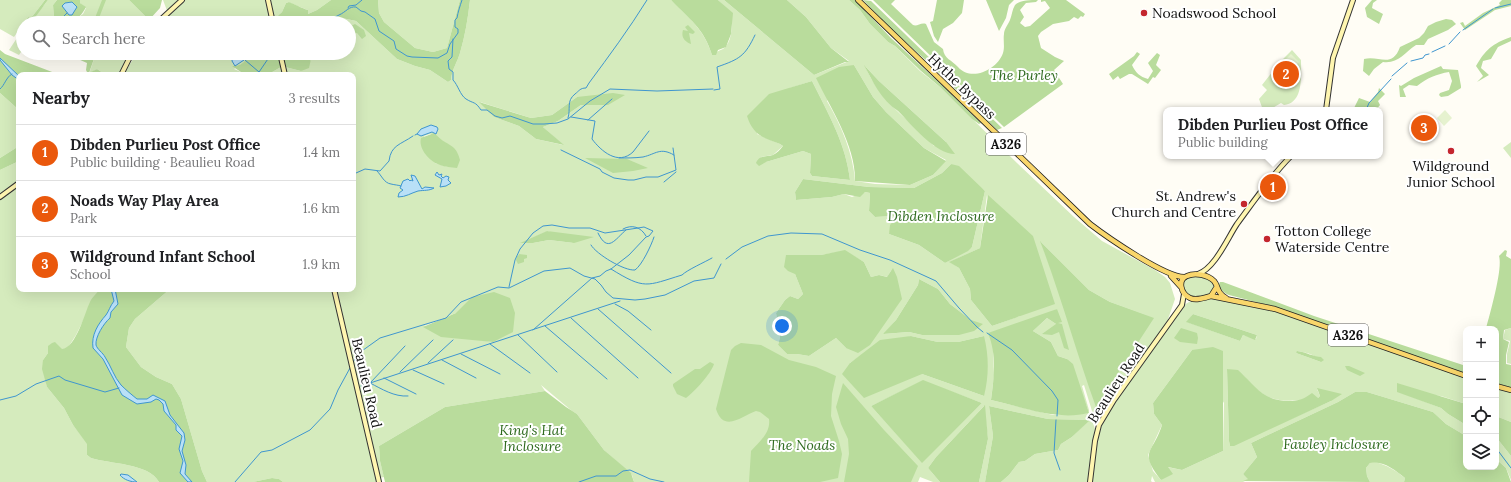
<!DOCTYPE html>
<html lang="en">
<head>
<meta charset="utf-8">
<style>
	body { margin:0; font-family:Lora,serif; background:#f6f6f6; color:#202124 }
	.controls { position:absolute; right:12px; bottom:12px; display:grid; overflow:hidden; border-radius:8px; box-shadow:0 4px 16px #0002 }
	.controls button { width:36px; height:36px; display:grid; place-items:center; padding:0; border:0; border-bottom:1px solid #e0e0e0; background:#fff; color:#202124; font:20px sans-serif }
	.you { position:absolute; left:782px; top:326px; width:14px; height:14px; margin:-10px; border:3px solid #fff; border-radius:50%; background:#1a73e8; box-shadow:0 0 0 6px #1a73e833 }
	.badge { display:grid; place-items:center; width:26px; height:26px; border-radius:50%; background:#ea580c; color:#fff; font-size:13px; font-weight:700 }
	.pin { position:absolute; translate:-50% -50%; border:2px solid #fff; box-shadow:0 1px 4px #0006 }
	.popup { position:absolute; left:1163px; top:107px; width:220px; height:52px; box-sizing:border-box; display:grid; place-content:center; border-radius:8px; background:#fff; filter:drop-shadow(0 1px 3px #0005); font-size:13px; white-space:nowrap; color:#757577 }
	.popup b { font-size:15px; color:#202124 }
	.popup::after { content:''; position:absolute; left:50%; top:100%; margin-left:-8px; border:8px solid transparent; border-top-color:#fff }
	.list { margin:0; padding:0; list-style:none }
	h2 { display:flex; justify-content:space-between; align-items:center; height:52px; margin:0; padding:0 16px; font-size:17px }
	h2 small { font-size:13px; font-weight:400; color:#757577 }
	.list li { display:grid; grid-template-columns:26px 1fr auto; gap:12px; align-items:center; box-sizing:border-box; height:56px; padding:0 16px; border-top:1px solid #e0e0e0 }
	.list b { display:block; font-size:15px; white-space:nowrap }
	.list p { margin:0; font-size:13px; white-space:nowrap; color:#757577 }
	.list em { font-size:13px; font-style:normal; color:#757577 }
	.icon { flex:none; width:22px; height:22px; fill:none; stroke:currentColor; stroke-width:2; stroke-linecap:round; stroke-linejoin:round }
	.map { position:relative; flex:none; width:1511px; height:482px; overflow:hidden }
	.search { position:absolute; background:#fff; box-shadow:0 4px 16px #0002; left:16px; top:16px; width:340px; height:44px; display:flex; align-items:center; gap:10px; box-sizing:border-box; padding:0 14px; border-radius:22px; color:#757577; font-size:15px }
	.panel { position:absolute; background:#fff; box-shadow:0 4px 16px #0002; left:16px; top:72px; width:340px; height:220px; border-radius:8px }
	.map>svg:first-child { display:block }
</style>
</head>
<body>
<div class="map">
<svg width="1511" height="482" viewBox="0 0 1511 482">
	<rect width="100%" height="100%" fill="#fffdf5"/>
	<path fill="#d5ebbd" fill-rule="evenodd" d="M0 0H45L31 18 28 17 14 37 0 29Z
		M48 0H57L53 5 54 18 51 23H27L33 19Z
		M80 0H129L149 20V23H70L83 14 86 8 80 3Z
		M163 0H331L317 10 308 14V10C301 8 297 5 290 3L289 2 286 3 282 12 273 23H163L169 16Z
		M378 0H460L447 48 433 52 415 48 384 22 379 13Z
		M470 0H671C689 18 704 29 712 55 715 52 719 51 723 49 733 42 732 23 732 13L718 0H724L814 75 849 61 831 48 806 17 787 0H849L860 10 870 24 888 42 895 46 920 71 940 87 1017 163 1074 217 1102 241 1155 270 1165 277 1170 283 1175 299 1166 325 1098 424H1096L1084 385 1082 386 1089 410V413L1086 416 1091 417 1095 429 1088 482H1001L1009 475 1019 462 1025 461 1035 454 1058 450 1061 444 1072 437 1089 420 1048 419 989 406 993 436 985 482H979L988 439 984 406 936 457 928 468 940 482H933L920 477 918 482H634L632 475 604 450 577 414 572 411 541 385 545 391 445 407 379 446 380 461 384 477 379 478 335 289H353V75H286L285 67 301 71 311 60H307L305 53H349V23H330L342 18 356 21 397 59 415 66 430 70 448 82 451 80C452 69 457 63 460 53 465 36 468 18 470 0ZM854 65 873 97 886 112 924 148 946 160 933 175 910 185 875 184 855 181C853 153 841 125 827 101ZM865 66 879 81 946 142 934 146C909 119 880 102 865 66ZM812 81C828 113 846 144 850 180L812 176 810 173 811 154 803 151 766 162 761 157 773 155 783 146 780 144 757 134 790 88ZM577 97 608 105H581L558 121 543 127 563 145 536 139 519 126 494 117 480 102 531 118 552 115ZM430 134C437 135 438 139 444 142 451 146 454 148 458 155L448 167 435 163 424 136ZM951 164 985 191 972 247 945 263 919 245 889 234 895 219 893 216 875 217 869 211 870 193 865 192 852 197 844 194 832 197 796 200 795 192 803 179 869 187 914 188 942 173ZM987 195 1020 316 992 326 971 300 970 289 959 268 950 262 980 248ZM548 231 574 243 549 240 533 243H521ZM1041 242 1089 290 1110 302 1154 318 1056 283ZM845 251 864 262 871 277 879 275 888 277 892 269 846 348 836 338 809 356 797 354H787L778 345 780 337 776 313 785 300 790 296 798 299 803 294 795 274 805 255H821ZM919 279 938 289 950 304 971 320 922 335 909 332 884 334 896 320 918 285ZM1057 309 1056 324 1047 318 1033 331 1051 342 1058 356 1067 359 1080 388 1089 413 1053 415 991 400 994 375 993 346ZM456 313 493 342 474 339 424 326ZM911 336 938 342H958L984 336V396L922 374 850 363 860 356ZM923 381 982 403 922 462 871 406Z
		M23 29V49L19 55 9 50Z
		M1292 50 1301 60C1301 75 1304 103 1284 105L1281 103 1269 110H1263L1259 99 1267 90 1262 85 1281 61Z
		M96 53H130L118 75H106L97 69 89 74Z
		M137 53H255L251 54 242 64 234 69 241 72V75H123Z
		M281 67 284 75H267Z
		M0 93 19 110V146L0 158Z
		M1511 142V158L1503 148Z
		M19 161V181L0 194V170Z
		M19 185V289H99L76 335 69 346 66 349 48 353 43 360 47 387 64 408 73 425 88 444 87 455 91 458C109 464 149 463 159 482H0V199Z
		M1191 276C1200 276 1212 277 1214 287 1208 302 1178 302 1184 280Z
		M170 289H333L378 482H283L279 479 272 478 253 482H207L202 471 181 399 172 384 156 377 141 367 126 347 129 328 135 319Z
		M1211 298 1278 311 1466 377V404L1441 396 1397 391 1441 408 1448 414 1466 425V436L1446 424 1433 412 1367 392H1355L1338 402 1251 443 1257 457 1243 474 1249 479 1243 482H1155L1152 476 1151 481 1152 482H1091L1095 445 1100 428 1109 410 1184 305 1189 302ZM1193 314 1257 335 1256 339 1243 335 1240 341 1187 322ZM1192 350 1224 403 1223 451 1182 470 1167 467 1168 469 1161 480 1153 471 1148 455 1162 425 1154 414 1153 403ZM1298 351C1307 353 1315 354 1321 362L1296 353ZM1227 369C1232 371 1240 372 1244 376 1251 383 1256 390 1265 395 1280 404 1301 400 1318 398L1320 396 1317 389 1331 401 1230 446 1229 441Z
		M1511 328V364L1507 363V354L1510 341 1503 339 1505 330Z
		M1496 387 1511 391V422L1496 416Z
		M1496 437 1511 456V480L1506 468 1496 459Z
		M1375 462C1387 465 1395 470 1405 478L1404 482H1370L1367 476 1366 468 1370 463Z"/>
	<path fill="#b9dc9c" d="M45 0H48C42 7 34 23 24 23L28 17 31 18Z
		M57 0H80V3L86 7C78 23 67 23 51 23L54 18 53 5Z
		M102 0H106L97 23H93Z
		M129 0H162L160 8 149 20Z
		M331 0H378L379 13 384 22 415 48 433 52 447 48 460 0H470C468 18 465 36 460 53 457 63 452 69 451 80L448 82 430 70 415 66 397 59 356 21 342 18 330 23H274V20L282 12 286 3 289 2 291 3C297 5 301 8 308 10V14L317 10Z
		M671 0H718L733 13 731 34 726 47 718 50 716 55H712C704 28 689 19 671 0Z
		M724 0H787L806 17 831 48 849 62H845L814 75Z
		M849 0H855L891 38 946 89 981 123 979 124 972 119 940 87 921 71 895 46 888 42 870 24 860 10Z
		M863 0 871 1 1002 128 997 130 931 65 890 28Z
		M873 0H895L891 4 913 25C917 27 921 22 926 24L934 42 943 49C944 59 952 60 958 67 971 82 997 70 1003 53 1005 47 1003 40 1004 34 1004 29 1008 25 1010 20 1012 15 1012 10 1015 5 1020 0 1030 0 1038 0L1036 2 1026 3 1020 10 1024 17 1020 23 1025 27 1030 26 1050 8 1045 1 1041 2V0H1066L1085 14 1083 17 1081 16 1078 19 1074 17 1069 21 1053 24 1041 32 1038 36 1041 48 1055 57 1064 61 1054 70 1063 84 1004 127Z
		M937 0H964L962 13 953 23 943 29 938 42 934 36 930 22 933 21Z
		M986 0H1014L1009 5 1006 18 999 31Z
		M1372 0H1377L1373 3 1372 8 1383 14 1379 24 1367 17 1365 8Z
		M1502 0H1511V6L1495 10 1465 30 1460 23 1463 22 1465 26 1483 13 1500 5 1499 3Z
		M1446 19 1452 20 1456 24 1448 30 1428 39 1424 45H1416C1404 53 1398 64 1383 62L1374 69 1369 76 1363 71 1364 59C1379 55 1392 69 1400 47L1419 38 1424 33 1428 26 1436 22Z
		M355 24 364 30 366 36 362 39 357 33 353 34 349 27Z
		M688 25 695 32 693 34 689 33 691 44C684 41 681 37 683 30L688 31 685 27Z
		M1511 37V41L1498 47 1491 59 1483 61 1481 68 1489 75 1477 82 1483 76 1476 66C1486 49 1492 44 1511 37Z
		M0 50 5 54 60 75H19V110L0 93Z
		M1137 52 1140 54 1132 65C1135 72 1140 77 1148 79L1153 71 1148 63 1157 53 1160 55 1156 65 1161 70 1155 78 1153 77 1148 84 1132 74H1129L1120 79 1118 76 1113 80 1109 74 1134 56Z
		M80 53H96L89 73 97 69 106 75H86L88 74 86 70 87 63 78 59Z
		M255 53H279L281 67 267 75H241V72L232 66C246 67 244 56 255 53Z
		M281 53H305L307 60 311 59 309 68 301 71 285 67Z
		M854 65 873 97 886 112 924 148 946 161 933 175 910 185 855 181C856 146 831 109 816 78L839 67Z
		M864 65 879 81 946 142 955 154C935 154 912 125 898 111 881 100 873 82 864 65Z
		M1441 66 1443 69 1458 70 1461 86V88L1448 96 1441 97 1439 95 1440 93 1449 90 1452 81 1449 72C1437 74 1427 78 1417 86L1409 85 1403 89 1406 97H1400L1399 85 1401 86 1414 78Z
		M812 81C828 113 846 144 850 180L812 176 810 173 811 154 803 151 766 162 759 166 756 163C759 155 766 157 773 155 777 153 780 150 783 146L780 144C763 138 753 135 747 116L769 94Z
		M1379 88 1385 94 1378 101 1380 105 1376 110 1372 107 1370 110H1353L1359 98 1370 102 1378 92Z
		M613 93 625 95 608 105H581L558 121 543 127 564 145 536 139 519 126 494 117 479 102 531 118 552 115 577 97Z
		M434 133C438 136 441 140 445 142 454 147 457 149 460 160L457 168C451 167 445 167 440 165 430 162 418 149 421 138Z
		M19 146V161L0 170V158Z
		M585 158 627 159 648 168 633 171 613 173Z
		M951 164 959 166 985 191 972 247 968 251 945 263 919 245 889 234 890 225 895 219 893 216 875 217 869 211 870 193 865 192 860 197 844 194 832 197 796 200 795 192 803 179 869 187 914 188 942 173Z
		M988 195 1033 236 1055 304 992 326 971 300 970 289 959 268 949 262 980 248Z
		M547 231 594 237 574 243 549 240 533 243H520Z
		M1040 241 1089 290 1110 302 1154 318 1096 407C1076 352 1061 296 1040 241Z
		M845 250 864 262 871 277 879 275 887 277 893 268 897 277 902 299 870 345 858 353 846 348 836 338 809 356 797 354H787L778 345 780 337 776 313 785 300 790 296 798 299 803 294 795 274 788 271 784 267 786 255H821Z
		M1505 250 1507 251 1506 256 1511 259V328L1504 330 1503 339 1509 342 1506 355V364L1511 365V388L1496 383V329H1486C1490 313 1503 269 1499 256Z
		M519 254 527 255V258L524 259V262L518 264 516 260 517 256H518Z
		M919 279 938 289 950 304 971 320 983 324 974 331 959 335H922L909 332 883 334 896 320 918 285Z
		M1220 282H1223L1314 316 1466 366V375L1282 309 1229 295C1224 293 1220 290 1219 284Z
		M99 289H170L135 319 129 328 126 347 141 367 156 377 172 384 181 399 202 471 207 482H159C149 463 109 464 91 458L87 455V444L73 425 64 408 47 387 42 369 43 360 48 353V346L52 343 55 342 62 349C76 348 85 312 90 302 92 297 97 294 99 289Z
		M494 292 510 298 515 313 513 332 493 342 441 337 423 327 456 313 472 297Z
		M1057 309 1062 322 1058 323 1062 324 1069 350 1064 348 1059 332 1052 335 1042 334 1056 324 1047 318 1033 331 1051 342 1058 356 1067 359 1073 364 1089 413C1056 421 1023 407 991 400 994 377 997 355 988 333Z
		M1193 314 1257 335 1255 340 1243 335 1240 341 1186 322Z
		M1181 328 1197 333 1198 338 1197 344 1180 342 1174 338Z
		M911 336 938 342H958L984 336C989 356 989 376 984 396L922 374 864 398 842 374 850 363 880 340Z
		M741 343 761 345 789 360 816 367 836 376 832 394 831 416 839 441 842 454 838 478 820 482H749L751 451C759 442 771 433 769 419L760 412 756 411C743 415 724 434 716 409L731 350 735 346Z
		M1213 347 1223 351V451L1182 470 1168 467 1173 474 1161 480C1138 450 1153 454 1162 425L1154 414 1153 403 1192 350Z
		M1297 351C1305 352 1315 357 1321 357L1324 360 1321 362 1296 353Z
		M710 362 714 364C711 374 694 392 686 398L677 394 673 386V384L695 369H700Z
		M1345 366H1349L1365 373 1360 376 1347 370Z
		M1227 369 1238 370C1257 387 1261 400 1289 401 1299 401 1304 399 1312 393L1318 398 1320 396 1317 388 1342 394 1331 401 1234 446H1230L1229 441Z
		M923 380 982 403 922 463 871 406Z
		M843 383 884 430 918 466 911 482H844L849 454 848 439 841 424 836 407Z
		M1397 383 1466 404V425L1448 414 1441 408 1397 392Z
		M545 391 566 407 577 414 604 450 631 473 634 482H385L380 461 379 446 445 407Z
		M1355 392H1367L1433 412 1446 424 1466 436V467H1496V459L1506 468 1511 482H1404L1405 478C1395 470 1383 460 1370 463L1366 468 1367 476 1370 482 1243 481 1248 479 1243 474 1257 457 1251 443 1338 402Z
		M985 405 988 439 979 482H940L928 468 936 457Z
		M989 406 1048 419 1090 420 1072 437 1061 444 1058 450 1035 454 1025 461 1019 462 1009 475 1001 482H985L993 436Z
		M1496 416 1511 422V456L1496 437Z
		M272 478 279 479 283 482H240H253Z"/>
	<path fill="#e6f2cf" d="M1291 54 1299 62 1293 69 1285 60Z
		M1445 110 1452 118 1448 122 1444 118 1448 122 1444 126 1437 118Z"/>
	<path fill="#b9e0f7" stroke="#3f96cf" d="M72 2 77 7 72 15H69L62 6 65 3Z
		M233 53H247L244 60 235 66 232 61Z
		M0 58 19 76V80L12 75 0 60Z
		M431 125 437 127 438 129 436 134 432 132 421 136 417 134 421 129Z
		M437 172 439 175 442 174 441 176 443 178 446 176 449 177 448 180 451 183 446 186 440 187 442 179 435 175Z
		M411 175 415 176 422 189 425 187 434 188C429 191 424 190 418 191 411 193 406 197 398 197L399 193 403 190 400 188 403 181 408 179 410 181 411 180 413 181Z
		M111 289H115L118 304 111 312 110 318C104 323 95 337 96 345 97 349 103 353 105 357 111 366 114 377 121 385 126 390 132 395 137 399H147L153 395 165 401 170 415 184 433 185 440 182 451 186 465 185 474 192 482H188L180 473 183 461 179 449 182 436 176 430V425L164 411 163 404 159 400 156 399 151 402 137 404 122 395 103 359 93 348C91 335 98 324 106 315 109 311 110 306 114 301Z
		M121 474 128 475 137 482C131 482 124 480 120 475Z"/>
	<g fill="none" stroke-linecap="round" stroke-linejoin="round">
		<path stroke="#3f96cf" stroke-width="1" d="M348 8 349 6 356 5 362 0
			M1495 8 1511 4
			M59 21 67 13
			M318 23C325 20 333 19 339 15 346 12 349 6 356 7L361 11 365 12 375 19 379 31 394 41 396 49 407 56 412 57 438 58 447 53 450 44 458 33V29L455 27V20L457 18C458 12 460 6 462 0
			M1463 30 1493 9
			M453 39 452 57 448 61 449 69 453 72V80C458 85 460 95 466 99 474 104 475 101 481 110H487L495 116 502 118 510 116 533 124H544L557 123 568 119 590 101 610 89 657 91 713 89
			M1449 44 1460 32
			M1432 52 1445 46
			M245 60 259 72
			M1411 61 1423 58 1425 55 1429 54
			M257 75 272 53
			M1392 76 1407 63
			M0 89C5 85 6 77 12 74
			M714 90 720 89 717 67C740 59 745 56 755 35
			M1366 110 1369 103 1391 79
			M571 117 595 121 592 139C601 151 618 166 633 152L649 131
			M568 118C571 109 566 101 575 94 579 91 580 88 586 88L589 83C609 56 629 29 647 0
			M588 120 612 99
			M415 135 417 134
			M673 148 674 155
			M561 150 600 169 602 172 614 178 628 180H634L646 177H658L676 170 674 155C660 147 656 154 643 157 635 158 627 158 619 158
			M377 171C382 176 384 183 391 184 395 185 398 185 401 186
			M353 172 356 173 365 169 380 171 389 161C391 145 400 145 413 136
			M664 182 676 172
			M623 229C632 224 641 227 646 236
			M598 233C608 254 615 239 626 230
			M591 245C596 254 624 271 635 270 642 265 651 246 654 237
			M726 259 742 247 768 236 791 233 822 234 860 250 890 260 936 281 959 308 977 327 983 332
			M611 269C645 290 646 286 682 275 687 270 705 262 712 258
			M509 287 515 260 520 249 533 233 543 226 552 225 569 228H590L605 233 638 228 644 227 653 231 649 236 646 237 629 255 611 269 606 271 600 276 592 278 533 330
			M615 304 628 311 651 330
			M598 309 671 373
			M571 318 638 378
			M545 326 607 379
			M987 333 1012 350 1052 391 1058 400 1057 416
			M518 335 557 372
			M490 344 530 373
			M461 354 500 374
			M442 360 476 378
			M353 362 359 353 380 338 446 318 461 302 498 287 509 288 544 271 570 268 584 276 595 279 601 285 606 292 613 298 635 300 645 299 665 295 694 281 714 278 721 264
			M428 363 453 340
			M413 370 444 384
			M400 372 433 340
			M384 378 416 394
			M371 382 405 346
			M370 383C382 389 394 397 408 396
			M361 386 620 301
			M0 400 16 396 36 384 59 376 65 380 105 392 119 388
			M1056 420 1054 453 1060 470
			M1496 448 1511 468
			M235 482 261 452 272 450 310 430 330 409 338 390 350 368
			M579 482 596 476H616L623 471 630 470 650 479 664 482"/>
		<g stroke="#333" stroke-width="6">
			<path id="secondary" d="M268 0 273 23
				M157 23 182 0
				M280 53 285 75
				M121 75 132 53
				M1326 110 1333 58 1353 0
				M0 197 19 183
				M1198 274C1215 268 1227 239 1237 224 1254 201 1271 176 1291 156
				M334 289 379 482
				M1090 482 1095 441 1099 425 1114 400 1182 305 1184 294"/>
		</g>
		<g stroke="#222" stroke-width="6">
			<path id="primary" d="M858 0 1090 224C1107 237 1166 278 1185 277
				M1171 276 1181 287
				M1216 288 1211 296C1204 298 1196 301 1190 298 1181 294 1177 280 1187 276 1195 272 1208 275 1214 281 1219 287 1216 292 1226 298
				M1211 296 1275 309 1466 376
				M1496 386 1511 390"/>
		</g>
		<use href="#secondary" stroke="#fff6b0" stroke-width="4"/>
		<use href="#primary" stroke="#f9d66b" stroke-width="4.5"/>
	</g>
	<g fill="#c4262e" stroke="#fff" stroke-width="1.5">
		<circle cx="1144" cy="13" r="4"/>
		<circle cx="1451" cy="151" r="4"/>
		<circle cx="1244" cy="204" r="4"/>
		<circle cx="1267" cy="239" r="4"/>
	</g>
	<g text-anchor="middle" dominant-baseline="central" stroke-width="4" stroke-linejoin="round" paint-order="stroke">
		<g fill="#fff" stroke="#585858" stroke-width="1">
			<rect x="986" y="133" width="40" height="22" rx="3"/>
			<rect x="1328" y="324" width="40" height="22" rx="3"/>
		</g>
		<g font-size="13" font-weight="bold" fill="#111">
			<text x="1006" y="144">A326</text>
			<text x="1348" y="335">A326</text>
		</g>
		<g font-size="14" fill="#111" stroke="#fff" text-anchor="start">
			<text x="1152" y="13">Noadswood School</text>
			<text x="1451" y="166" text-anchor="middle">Wildground<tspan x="1451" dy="16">Junior School</tspan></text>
			<text x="1236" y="196" text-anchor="end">St. Andrew's<tspan x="1236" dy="16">Church and Centre</tspan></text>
			<text x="1275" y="231">Totton College<tspan x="1275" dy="16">Waterside Centre</tspan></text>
		</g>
		<g font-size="14" font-style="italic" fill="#2f6b1f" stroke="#fff">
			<text x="1024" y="75">The Purley</text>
			<text x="941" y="216">Dibden Inclosure</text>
			<text x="532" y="430">King's Hat<tspan x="532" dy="16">Inclosure</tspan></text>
			<text x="1336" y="444">Fawley Inclosure</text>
			<text x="802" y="445">The Noads</text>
		</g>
		<g font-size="14" fill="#111" stroke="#fff">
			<text transform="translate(962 86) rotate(44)">Hythe Bypass</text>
			<text transform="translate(367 383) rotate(77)">Beaulieu Road</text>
			<text transform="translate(1116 383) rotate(-57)">Beaulieu Road</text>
		</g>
	</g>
</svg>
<div class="controls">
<button>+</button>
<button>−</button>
<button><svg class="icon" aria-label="locate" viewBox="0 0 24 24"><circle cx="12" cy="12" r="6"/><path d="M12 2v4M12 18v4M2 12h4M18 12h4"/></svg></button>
<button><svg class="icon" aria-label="layers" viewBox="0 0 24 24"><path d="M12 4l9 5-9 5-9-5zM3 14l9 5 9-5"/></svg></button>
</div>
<div class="you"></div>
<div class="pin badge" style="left:1273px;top:187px">1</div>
<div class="popup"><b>Dibden Purlieu Post Office</b>Public building</div>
<div class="pin badge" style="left:1286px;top:74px">2</div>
<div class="pin badge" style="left:1424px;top:128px">3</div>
<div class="search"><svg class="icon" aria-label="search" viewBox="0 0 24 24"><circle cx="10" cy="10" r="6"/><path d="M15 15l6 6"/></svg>Search here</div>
<section class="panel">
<h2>Nearby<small>3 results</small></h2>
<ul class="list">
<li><span class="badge">1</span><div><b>Dibden Purlieu Post Office</b><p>Public building · Beaulieu Road</p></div><em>1.4 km</em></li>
<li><span class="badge">2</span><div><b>Noads Way Play Area</b><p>Park</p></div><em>1.6 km</em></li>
<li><span class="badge">3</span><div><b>Wildground Infant School</b><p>School</p></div><em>1.9 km</em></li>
</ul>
</section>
</div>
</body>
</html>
